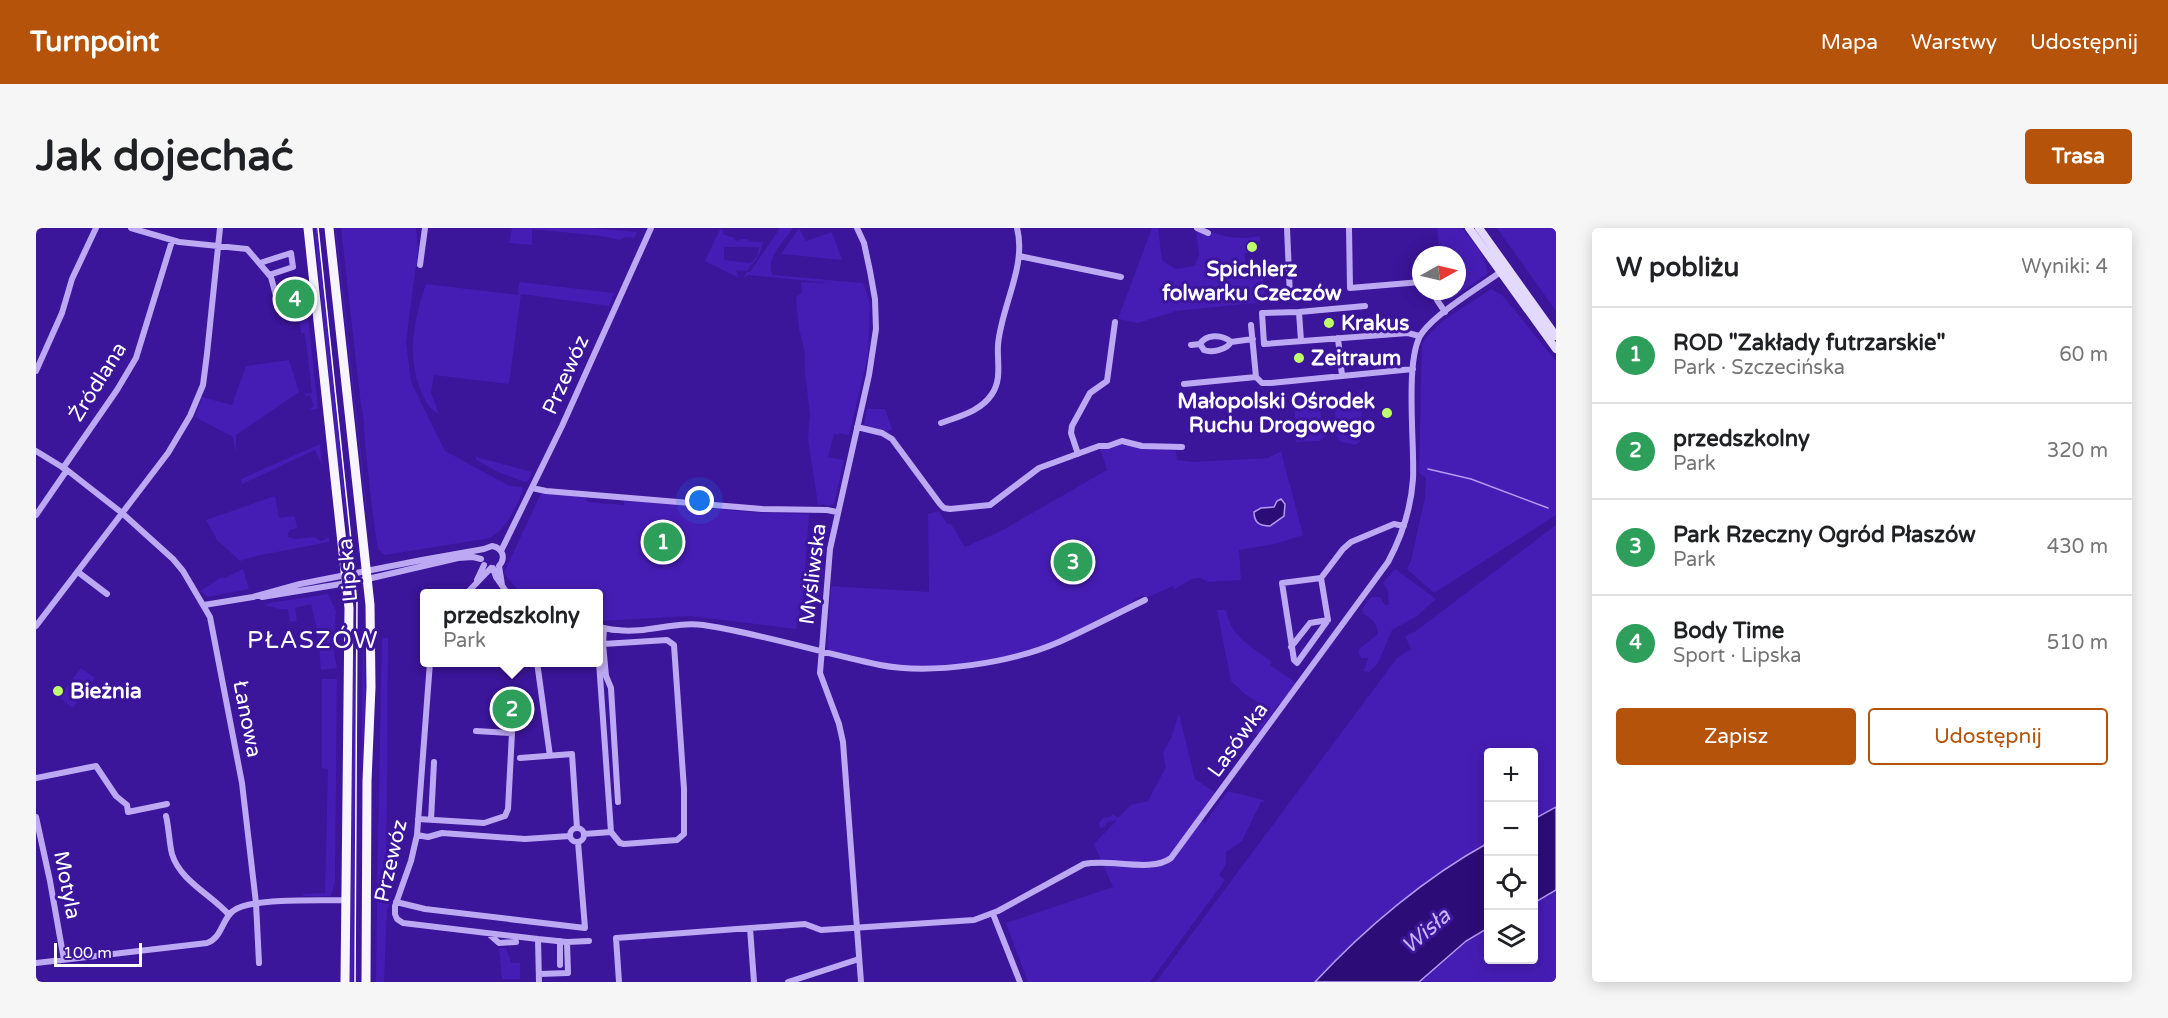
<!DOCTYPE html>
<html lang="pl">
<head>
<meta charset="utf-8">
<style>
	body { margin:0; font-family:"Varela Round",sans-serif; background:#f6f6f6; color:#202124 }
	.controls { position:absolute; right:18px; bottom:18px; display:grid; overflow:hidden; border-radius:6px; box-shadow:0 3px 15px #0003 }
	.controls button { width:54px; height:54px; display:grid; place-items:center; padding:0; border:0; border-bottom:2px solid #e0e0e0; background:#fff; color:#202124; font:30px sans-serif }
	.compass { position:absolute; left:1376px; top:18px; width:54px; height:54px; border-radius:50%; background:#fff; box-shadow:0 3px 15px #0003; rotate:82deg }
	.scale { position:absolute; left:18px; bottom:15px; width:88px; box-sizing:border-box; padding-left:6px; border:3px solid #fff; border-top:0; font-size:16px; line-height:21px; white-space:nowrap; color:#fff; -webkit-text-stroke:4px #3b159a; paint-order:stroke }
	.you { position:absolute; left:664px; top:273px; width:21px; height:21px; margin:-15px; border:4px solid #fff; border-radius:50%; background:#1a73e8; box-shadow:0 0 0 9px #1a73e833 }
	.badge { display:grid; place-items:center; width:39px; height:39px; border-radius:50%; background:#b45309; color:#fff; font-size:20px; font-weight:700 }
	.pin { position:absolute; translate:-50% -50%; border:3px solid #fff; box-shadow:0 2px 6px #0006 }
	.popup { position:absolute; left:384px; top:361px; width:183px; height:78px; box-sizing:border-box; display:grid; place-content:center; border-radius:6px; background:#fff; filter:drop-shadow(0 2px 4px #0005); font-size:20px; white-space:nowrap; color:#757577 }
	.popup b { font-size:22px; color:#202124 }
	.popup::after { content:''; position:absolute; left:50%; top:100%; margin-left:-12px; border:12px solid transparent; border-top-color:#fff }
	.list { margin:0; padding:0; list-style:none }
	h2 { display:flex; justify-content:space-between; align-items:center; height:78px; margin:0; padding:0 24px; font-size:26px }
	h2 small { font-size:20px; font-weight:400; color:#757577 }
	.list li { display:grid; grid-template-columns:39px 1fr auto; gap:18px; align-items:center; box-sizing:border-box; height:96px; padding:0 24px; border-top:2px solid #e0e0e0 }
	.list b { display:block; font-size:22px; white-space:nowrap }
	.list p { margin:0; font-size:20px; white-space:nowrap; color:#757577 }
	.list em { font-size:20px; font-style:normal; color:#757577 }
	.actions { display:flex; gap:12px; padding:18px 24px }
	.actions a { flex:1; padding:14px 0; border:2px solid #b45309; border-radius:6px; text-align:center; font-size:21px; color:#b45309 }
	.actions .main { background:#b45309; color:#fff }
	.icon { flex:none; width:33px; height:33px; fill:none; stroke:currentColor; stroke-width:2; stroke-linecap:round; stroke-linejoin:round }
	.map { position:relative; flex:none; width:1520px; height:754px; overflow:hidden; border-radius:6px }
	header { display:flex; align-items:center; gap:36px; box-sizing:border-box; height:84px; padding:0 30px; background:#b45309; color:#fff }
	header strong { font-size:28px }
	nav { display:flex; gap:33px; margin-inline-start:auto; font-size:21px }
	.intro { display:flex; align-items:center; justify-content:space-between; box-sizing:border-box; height:144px; padding:0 36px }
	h1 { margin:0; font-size:42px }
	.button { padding:15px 27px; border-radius:6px; background:#b45309; color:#fff; font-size:21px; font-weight:700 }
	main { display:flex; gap:36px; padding:0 36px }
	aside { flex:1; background:#fff; border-radius:6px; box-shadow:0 3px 15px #0003 }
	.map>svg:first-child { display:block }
</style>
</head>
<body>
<header>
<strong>Turnpoint</strong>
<nav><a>Mapa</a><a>Warstwy</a><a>Udostępnij</a></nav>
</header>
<div class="intro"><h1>Jak dojechać</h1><a class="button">Trasa</a></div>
<main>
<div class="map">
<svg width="1520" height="754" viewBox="0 0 1520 754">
	<rect width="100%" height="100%" fill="#3b159a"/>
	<path fill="#461db4" d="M278 0H281L282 8 314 318 301 227Z
		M299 0H300L331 281H330Z
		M305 0H380L382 22 370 114 375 154 409 223 474 258 486 259 487 263C479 281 472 299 454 310L349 327 342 322C337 289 333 257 330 224 328 208 329 193 325 177Z
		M476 0H555L601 4 598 10 589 9 584 12 565 8 496 1V17L473 15Z
		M744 0H757C749 12 727 33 737 47L827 55 834 76 832 128 813 207 803 205 802 207 798 206 792 229 808 232 798 276 792 278 788 276 782 277 772 211 774 186 769 144V125L763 101 760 69 766 65 765 54 794 55 712 47 707 51 711 44H714Z
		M763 0 770 13 796 4 806 32 745 26Z
		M1116 0H1122L1126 32 1139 41 1159 38 1163 27 1160 2 1173 8 1177 4C1193 11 1207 11 1224 8V13L1212 12 1211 25H1208L1210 38 1226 37 1229 74 1140 83 1102 95 1082 91Z
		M1401 0H1426C1436 13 1452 29 1451 46L1414 72 1409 69 1408 63H1421V27H1404Z
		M1461 0H1520V83Z
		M684 1 688 3 687 6 698 10V12L704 13 705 11H711V13L727 14 723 27H721L723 19H688V32L713 35 716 34 720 29H722L711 43 700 42 702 48 705 51 669 33Z
		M483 54 578 65 573 78 485 66 473 156 398 147 395 165 403 186C393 182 388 171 384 161 371 125 378 91 390 56L482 67Z
		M1455 61 1466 67 1520 133V287L1398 365 1371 341 1375 333 1389 269 1390 250 1383 245 1386 117C1398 93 1434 77 1455 61Z
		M269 62 282 181 276 182 274 180 278 178 274 167 270 168 269 166 276 165 269 105H265L263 87 267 85 264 63Z
		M253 132 263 164 200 207V225L197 209 159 189 166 169 196 177 210 138Z
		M1330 162 1334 164 1335 169H1329L1320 211 1325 213 1319 217 1305 214 1301 208 1298 169 1323 166V163Z
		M1283 168 1286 201H1291L1290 208 1283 213 1260 214 1257 197 1260 196 1257 170Z
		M831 181H849L856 201 851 204 828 197Z
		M282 188 286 238 279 222 206 256 205 251 284 216Z
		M1084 217 1140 223 1141 232 1157 234 1232 230 1245 223 1267 307 1239 316 1203 322 1205 352 1172 354C1160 344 1149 355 1138 362L1137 358 1110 370 1108 367 1099 371 1094 377 1024 413 978 429 910 439 845 437 791 423 795 358 893 364 892 286 903 283 911 296H915L929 319 965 303 1071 242 1064 220 1073 221Z
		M440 229 496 244 493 252 489 254 462 244 440 232Z
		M505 265 549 269 552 274 588 277V272L712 284 773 286 767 369 760 401 654 388 563 393V366L484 365 468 345Z
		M239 268 243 290 256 288 259 289 261 300 254 302 252 305V309L259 311 278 309 285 313 293 309V314L220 328 204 333 181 312 170 292Z
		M1520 297V579L1498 591V524H1452V615L1398 648 1304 727 1279 754H1120L1361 430 1375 421 1369 408 1380 403Z
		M207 341 213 361 172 369 164 363 186 349 187 351Z
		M1359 341 1400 371 1381 388 1356 402 1342 435 1333 444 1328 443 1332 430H1325L1322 424 1324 420 1342 406C1341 395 1337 391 1327 386L1326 381 1335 369H1344L1349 377 1353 376 1352 363 1347 355Z
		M292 366 300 383 297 420 301 440 285 442 282 407 275 376 259 380 261 393 254 394 252 381C243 383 238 377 229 378L233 375Z
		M327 382 329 473 326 544 324 754Z
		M1181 382H1190C1194 408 1216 419 1236 434L1234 437 1260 455 1246 475 1242 476 1222 506H1217L1234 482 1209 466 1195 453Z
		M346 410H352L350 665 341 666Z
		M317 426H320L317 754H314Z
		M45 440 59 450 37 480 23 469Z
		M286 451H301L299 654 295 668H269L265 666 289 665 292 541 286 540Z
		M1143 485 1159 551 1180 565 1166 586 1168 596 1192 563 1230 573 1225 574 1206 613 1190 624V636L1183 647 1189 652 1114 754H992L970 695 1077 659 1058 616 1081 592 1070 595 1069 599 1064 600 1063 595 1067 590 1074 589 1077 586 1082 590 1095 577 1112 573 1130 539 1127 525 1136 508Z
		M1520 662V754H1383L1430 713 1452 700V732H1498V675Z
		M341 669H356L351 681 348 754H340Z
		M463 720H470L475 735H484V751H466Z"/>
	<path fill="#2c0d77" stroke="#b39cf5" stroke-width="1.5" d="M1245 271 1249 276 1248 288 1234 298C1224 298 1218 295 1218 284L1225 280 1238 279 1241 273Z
		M1520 579V662L1498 675V591Z
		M1452 615V700L1430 713 1383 754H1279C1328 701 1390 649 1452 615Z"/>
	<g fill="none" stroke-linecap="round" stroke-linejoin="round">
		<path stroke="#b39cf5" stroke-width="1.5" d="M1392 241 1435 251 1512 280"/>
		<path stroke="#bda9f3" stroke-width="6" d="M95 0 143 14 211 21 235 49 244 83
			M821 0 828 15 834 43 839 71 840 101 833 147 794 321 784 445 803 496 807 514 825 754
			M1161 0 1172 5
			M1251 0 1254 69
			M1313 0 1314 60 1385 54
			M983 28 1085 49
			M224 35 255 25 257 39 233 47
			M384 37 389 0
			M1400 63 1401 72 1409 84
			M1263 84 1329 78
			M1215 97 1220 149
			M1302 110 1306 148
			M1265 113 1263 84 1226 85 1228 116 1372 105 1383 108
			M1164 116 1168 122C1175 125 1191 122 1195 114
			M1155 117 1164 116C1170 106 1186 106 1195 114L1217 111
			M0 143 26 85 36 51 60 0
			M1148 156 1220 149 1226 155H1235L1377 141
			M905 195C924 188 945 183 956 166 966 151 961 134 962 117 965 79 991 38 981 0
			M821 199 846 205 856 211 904 276 908 280 914 281 954 277 1003 240 1063 218H1072L1086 213 1106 218 1146 219
			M0 223 31 242 86 285 137 331 147 343 174 389 206 555 220 675 223 735
			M1042 226 1035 205 1036 198 1054 165 1071 153 1079 94
			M27 240 81 162 100 130 136 13
			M496 260 510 263 726 281 791 282 801 284
			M0 287 31 242
			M465 323 526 198 615 0
			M457 340 460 349 472 366
			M42 344 71 366
			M1285 350 1246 355 1258 432 1261 435 1292 392 1285 350 1307 321 1315 314 1358 296 1368 298
			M441 352 448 337
			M430 366 455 340
			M226 369 323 353 422 330 437 329 445 331
			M168 377 217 369 264 356 386 332 448 321 456 318C467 320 470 330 463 338L466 357
			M0 398 132 225 154 188 167 157 171 126 184 0
			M563 399C569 400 575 402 581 402 610 406 638 393 667 397 727 406 785 425 844 437 896 447 975 435 1023 414 1052 401 1080 386 1109 372
			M563 418 567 416 568 400
			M1255 419 1274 395 1292 392
			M394 434 381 607 375 633 359 678V686L361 691 367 695 502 711 503 754
			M501 434 514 528
			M563 434 575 604 584 615 588 616 641 612 648 606V561L638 417 631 412 567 416 570 448 575 460 582 574
			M484 530 536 526 541 600
			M0 550 60 538 80 568 91 577 92 584 131 576
			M130 588C133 600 133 614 136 626 144 653 176 667 193 687
			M0 589 14 653 28 732
			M382 591 448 595 469 588 472 581 476 505 440 503
			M395 592 398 534
			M534 607a7 7 0 1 1 14 0a7 7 0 1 1-14 0Z
			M548 606 575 604
			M381 607 392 609 406 605 489 611 534 608
			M360 674 389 681 549 700 542 614
			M957 686 984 754
			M714 700 718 754
			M454 707 463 715 480 714
			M502 711 531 714 553 713
			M524 713V737
			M0 735 171 715C186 710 186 691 197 683 215 669 285 673 310 672
			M503 746 532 745 531 714
			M583 754 580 710 769 696 785 702 938 692 962 683 1048 636C1074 630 1115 645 1135 630L1352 334C1366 308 1375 280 1377 251 1379 218 1368 129 1386 105 1400 85 1445 58 1466 43
			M752 754 823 731"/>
		<path stroke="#e3d9fc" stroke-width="8" d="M1433 0 1520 121
			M1443 0 1520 108"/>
		<path stroke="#f8f5ff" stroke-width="9" d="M272 0 313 380 309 754
			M293 0 334 377 335 459 331 553 330 754"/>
		<path stroke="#fff" stroke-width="1.5" d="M282 0 321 369 319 754"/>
	</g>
	<g fill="#bfff6b" stroke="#3b159a" stroke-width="2">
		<circle cx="1216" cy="19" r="6"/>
		<circle cx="1293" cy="95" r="6"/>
		<circle cx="1263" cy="130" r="6"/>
		<circle cx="1351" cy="185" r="6"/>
		<circle cx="22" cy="463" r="6"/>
	</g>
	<g text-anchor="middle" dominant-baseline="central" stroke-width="6" stroke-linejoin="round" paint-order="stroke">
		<g font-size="21" font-weight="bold" fill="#fff" stroke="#3b159a" text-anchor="start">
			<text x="1216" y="41" text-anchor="middle">Spichlerz<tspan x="1216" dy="24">folwarku Czeczów</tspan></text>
			<text x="1305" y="95">Krakus</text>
			<text x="1275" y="130">Zeitraum</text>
			<text x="1339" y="173" text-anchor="end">Małopolski Ośrodek<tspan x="1339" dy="24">Ruchu Drogowego</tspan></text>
			<text x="34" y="463">Bieżnia</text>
		</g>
		<g font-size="21" fill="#fff" stroke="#3b159a">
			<text transform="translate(530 147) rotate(-66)">Przewóz</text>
			<text transform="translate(62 154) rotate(-58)">Źródlana</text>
			<text transform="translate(312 342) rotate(-95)">Lipska</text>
			<text transform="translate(777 346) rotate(-83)">Myśliwska</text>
			<text transform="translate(211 491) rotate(79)">Łanowa</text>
			<text transform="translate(1202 512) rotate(-54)">Lasówka</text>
			<text transform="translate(355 633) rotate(-77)">Przewóz</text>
			<text transform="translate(31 657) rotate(79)">Motyla</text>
		</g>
		<g font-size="22" font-style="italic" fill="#c8b6f9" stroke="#3b159a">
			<text transform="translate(1390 703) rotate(-41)">Wisła</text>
		</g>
		<g font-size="24" letter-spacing="1.5" fill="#fff" stroke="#3b159a">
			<text x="277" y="412">PŁASZÓW</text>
		</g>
	</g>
</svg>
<div class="controls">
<button>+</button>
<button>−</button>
<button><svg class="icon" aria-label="locate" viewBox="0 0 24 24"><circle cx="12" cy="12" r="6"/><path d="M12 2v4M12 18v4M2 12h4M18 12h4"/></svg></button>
<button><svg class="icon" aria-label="layers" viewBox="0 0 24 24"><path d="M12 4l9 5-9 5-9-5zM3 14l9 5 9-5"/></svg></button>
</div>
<svg class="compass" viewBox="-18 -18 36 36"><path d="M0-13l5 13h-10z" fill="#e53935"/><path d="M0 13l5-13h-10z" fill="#757577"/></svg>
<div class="scale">100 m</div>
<div class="you"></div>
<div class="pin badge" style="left:627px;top:314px;background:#2e9e5b">1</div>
<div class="pin badge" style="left:476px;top:481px;background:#2e9e5b">2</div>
<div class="popup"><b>przedszkolny</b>Park</div>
<div class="pin badge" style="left:1037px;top:334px;background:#2e9e5b">3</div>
<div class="pin badge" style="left:259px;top:71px;background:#2e9e5b">4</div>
</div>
<aside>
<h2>W pobliżu<small>Wyniki: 4</small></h2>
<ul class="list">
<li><span class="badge" style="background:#2e9e5b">1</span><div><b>ROD &quot;Zakłady futrzarskie&quot;</b><p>Park · Szczecińska</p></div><em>60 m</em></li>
<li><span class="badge" style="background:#2e9e5b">2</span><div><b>przedszkolny</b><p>Park</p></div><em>320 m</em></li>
<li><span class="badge" style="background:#2e9e5b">3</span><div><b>Park Rzeczny Ogród Płaszów</b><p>Park</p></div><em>430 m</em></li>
<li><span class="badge" style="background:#2e9e5b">4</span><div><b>Body Time</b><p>Sport · Lipska</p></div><em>510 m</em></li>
</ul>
<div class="actions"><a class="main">Zapisz</a><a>Udostępnij</a></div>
</aside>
</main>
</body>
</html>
